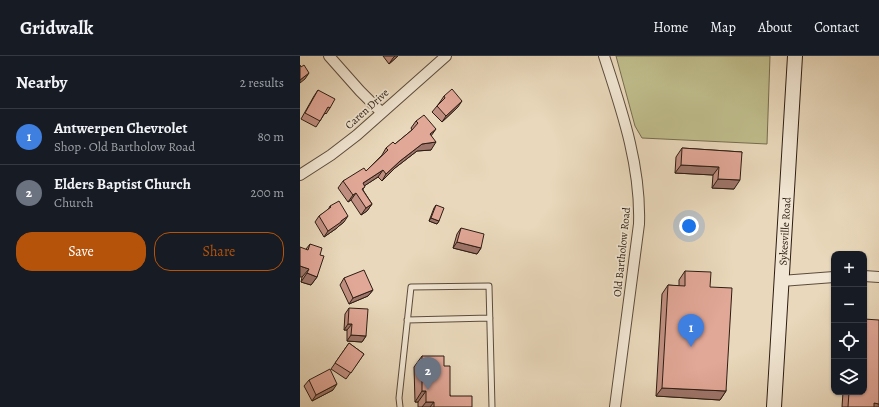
<!DOCTYPE html>
<html lang="en">
<head>
<meta charset="utf-8">
<style>
	body { margin:0; font-family:Alegreya,serif; background:#20242c; color:#f1f3f6 }
	.controls { position:absolute; right:12px; bottom:12px; display:grid; overflow:hidden; border-radius:8px; box-shadow:0 1px 3px #0004 }
	.controls button { width:36px; height:36px; display:grid; place-items:center; padding:0; border:0; border-bottom:1px solid #363941; background:#171b24; color:#f1f3f6; font:20px sans-serif }
	.you { position:absolute; left:389px; top:170px; width:14px; height:14px; margin:-10px; border:3px solid #fff; border-radius:50%; background:#1a73e8; box-shadow:0 0 0 6px #1a73e833 }
	.badge { display:grid; place-items:center; width:26px; height:26px; border-radius:50%; background:#b45309; color:#fff; font-size:13px; font-weight:700 }
	.pin { position:absolute; translate:-50% -33px; filter:drop-shadow(0 1px 2px #0008) }
	.pin::after { content:''; position:absolute; top:21px; width:14px; height:12px; background:inherit; clip-path:polygon(0 0,100% 0,50% 100%) }
	.list { margin:0; padding:0; list-style:none }
	h2 { display:flex; justify-content:space-between; align-items:center; height:52px; margin:0; padding:0 16px; font-size:17px }
	h2 small { font-size:13px; font-weight:400; color:#9ea1a6 }
	.list li { display:grid; grid-template-columns:26px 1fr auto; gap:12px; align-items:center; box-sizing:border-box; height:56px; padding:0 16px; border-top:1px solid #363941 }
	.list b { display:block; font-size:15px; white-space:nowrap }
	.list p { margin:0; font-size:13px; white-space:nowrap; color:#9ea1a6 }
	.list em { font-size:13px; font-style:normal; color:#9ea1a6 }
	.actions { display:flex; gap:8px; padding:12px 16px }
	.actions a { flex:1; padding:9px 0; border:1px solid #b45309; border-radius:16px; text-align:center; font-size:14px; color:#b45309 }
	.actions .main { background:#b45309; color:#fff }
	.icon { flex:none; width:22px; height:22px; fill:none; stroke:currentColor; stroke-width:2; stroke-linecap:round; stroke-linejoin:round }
	.map { position:relative; flex:none; width:579px; height:351px; overflow:hidden }
	header { display:flex; align-items:center; gap:24px; box-sizing:border-box; height:56px; padding:0 20px; background:#171b24; border-bottom:1px solid #363941 }
	header strong { font-size:19px }
	nav { display:flex; gap:22px; margin-inline-start:auto; font-size:14px }
	main { display:flex }
	aside { flex:1; background:#171b24 }
	.map>svg:first-child { display:block }
</style>
</head>
<body>
<header>
<strong>Gridwalk</strong>
<nav><a>Home</a><a>Map</a><a>About</a><a>Contact</a></nav>
</header>
<main>
<aside>
<h2>Nearby<small>2 results</small></h2>
<ul class="list">
<li><span class="badge" style="background:#3f7fe0">1</span><div><b>Antwerpen Chevrolet</b><p>Shop · Old Bartholow Road</p></div><em>80 m</em></li>
<li><span class="badge" style="background:#6b7280">2</span><div><b>Elders Baptist Church</b><p>Church</p></div><em>200 m</em></li>
</ul>
<div class="actions"><a class="main">Save</a><a>Share</a></div>
</aside>
<div class="map">
<svg width="579" height="351" viewBox="0 0 579 351">
	<rect width="100%" height="100%" fill="#e9d8bb"/>
	<filter id="stains"><feTurbulence type="fractalNoise" baseFrequency=".005" numOctaves="4"/><feColorMatrix values="0 0 0 0 .2 0 0 0 0 .09 0 0 0 0 .02 0 0 0 .5 -.17"/></filter>
	<radialGradient id="worn" r=".72"><stop offset=".6" stop-color="#630" stop-opacity="0"/><stop offset="1" stop-color="#630" stop-opacity=".3"/></radialGradient>
	<path fill="#bfbc8b" stroke="#766c4f" d="M316 0H470L467 88 342 82 335 70Z"/>
	<g fill="none" stroke-linecap="round" stroke-linejoin="round">
		<g stroke="#5c4c3d" stroke-width="7">
			<path id="service" d="M107 264 190 262
				M100 351 99 342 111 231 189 230 192 351"/>
		</g>
		<g stroke="#5c4c3d" stroke-width="12">
			<path id="minor" d="M29 0 60 35 81 56
				M304 0C322 55 341 110 339 168L315 351
				M0 119 31 99 57 79 146 0
				M564 220 579 221
				M481 225 534 221"/>
		</g>
		<g stroke="#2d1d13" stroke-width="16">
			<g id="secondary">
				<path id="s1" d="M474 351 495 0"/>
			</g>
		</g>
		<use href="#service" stroke="#f1e6d3" stroke-width="5"/>
		<use href="#minor" stroke="#f1e6d3" stroke-width="10"/>
		<use href="#secondary" stroke="#f1e6d3" stroke-width="14"/>
	</g>
	<path fill="#c29082" stroke="#2d1d13" d="M83 0H98L89 8Z
		M18 34 30 52 26 58 25 57 16 71 1 63 14 40Z
		M144 40 158 51 142 66 132 56 137 50 140 46Z
		M116 65 131 80V94L117 95 95 112 82 125 78 121 64 130 63 134 72 148 67 155 61 159 51 144 48 146 38 132 43 125 66 115 82 99 86 92 95 88 112 74 111 72Z
		M382 92 442 96 434 133 412 132 413 119 375 117 376 101Z
		M136 149 139 165 137 168 129 165 134 152Z
		M30 150 44 166 39 170 37 172 24 181 15 166 19 160 28 154Z
		M161 172 181 192 177 198 153 192 157 178Z
		M10 188 20 199 17 221 11 229 1 226 2 221 6 193Z
		M385 215 410 231 426 335 420 344 356 340 362 238 368 229 379 230V224Z
		M44 222 73 234 68 240 49 248 40 229Z
		M49 252 66 280 62 286 47 285V274H44L45 258Z
		M49 287 64 298 46 323 31 313Z
		M122 300 144 310 150 340 172 351H118V346H115L114 311Z
		M9 324 33 334 12 345 4 330Z
		M543 336H564L579 351H542Z"/>
	<path fill="#9e756a" stroke="#2d1d13" d="M95 0H98L89 8 93 2Z
		M9 17 5 23 0 27V24Z
		M162 45 158 51 142 66 146 60Z
		M136 73 131 80 130 78Z
		M136 86 131 94 117 95 95 112 82 125 86 118 100 105 122 88Z
		M381 109 419 111 413 119 375 117Z
		M83 114 78 121 58 134 63 127Z
		M418 123 440 124 434 133 412 132Z
		M56 137 51 144 48 146 53 139Z
		M72 148 67 155 61 159 66 152Z
		M48 160 44 166 39 170 37 172 24 181 28 175 41 165Z
		M131 162 139 165 137 168 129 165Z
		M157 186 181 192 177 198 153 192Z
		M0 210 9 213 2 221H0Z
		M7 217 17 221 11 229 1 226Z
		M73 234 68 240 49 248 53 242Z
		M48 268H52L47 274H44Z
		M51 279 66 280 62 286 47 285Z
		M37 328 33 334 12 345 16 339Z
		M362 332 426 335 420 344 356 340Z
		M122 335H126L118 346H115Z
		M126 346H134L130 351H122Z
		M574 347 579 348V351H572Z"/>
	<path fill="#e1a797" stroke="#2d1d13" d="M0 9 1 11 4 9 9 17 0 24Z
		M152 33 162 45 146 60 137 50 145 42 144 40Z
		M18 34 35 43 30 52 28 51 20 65 5 57Z
		M124 59 136 73 130 78 136 86 122 88 100 105 86 118 83 114 63 127 65 131 62 133 72 148 66 152 56 137 53 139 43 125 64 112 66 115 88 94 86 92 93 86 95 88 112 74 118 67 116 65Z
		M382 92 442 96 440 124 418 123 419 111 381 109Z
		M39 145 48 160 41 165V166L28 175 19 160 31 151 30 150Z
		M136 149 144 152 139 165 131 162Z
		M161 172 184 178 181 192 157 186Z
		M10 188 22 192 20 199 24 200 17 221 7 217 9 213 0 210V191L8 194Z
		M64 214 73 234 53 242 44 222Z
		M385 215 411 216 410 231 432 232 426 335 362 332 368 229 385 230Z
		M49 252 68 253 66 280 51 279 52 268H48Z
		M564 263 579 264V348L574 347V351H548L549 336H564Z
		M49 287 64 298 51 317 35 307Z
		M122 300H144V310H150V340H172V351H134V346H126V335H122Z
		M30 313 37 328 16 339 9 324Z"/>
	<g text-anchor="middle" dominant-baseline="central" stroke-width="3.5" stroke-linejoin="round" paint-order="stroke">
		<g font-size="11" fill="#2d1d13" stroke="#f1e6d3">
			<text transform="translate(67 53) rotate(-42)">Caren Drive</text>
			<text stroke="none"><textPath href="#s1" startOffset="176">Sykesville Road</textPath></text>
			<text transform="translate(322 196) rotate(-84)">Old Bartholow Road</text>
		</g>
	</g>
	<rect width="100%" height="100%" filter="url(#stains)"/>
	<rect width="100%" height="100%" fill="url(#worn)"/>
</svg>
<div class="controls">
<button>+</button>
<button>−</button>
<button><svg class="icon" aria-label="locate" viewBox="0 0 24 24"><circle cx="12" cy="12" r="6"/><path d="M12 2v4M12 18v4M2 12h4M18 12h4"/></svg></button>
<button><svg class="icon" aria-label="layers" viewBox="0 0 24 24"><path d="M12 4l9 5-9 5-9-5zM3 14l9 5 9-5"/></svg></button>
</div>
<div class="you"></div>
<div class="pin badge" style="left:391px;top:291px;background:#3f7fe0">1</div>
<div class="pin badge" style="left:128px;top:334px;background:#6b7280">2</div>
</div>
</main>
</body>
</html>
